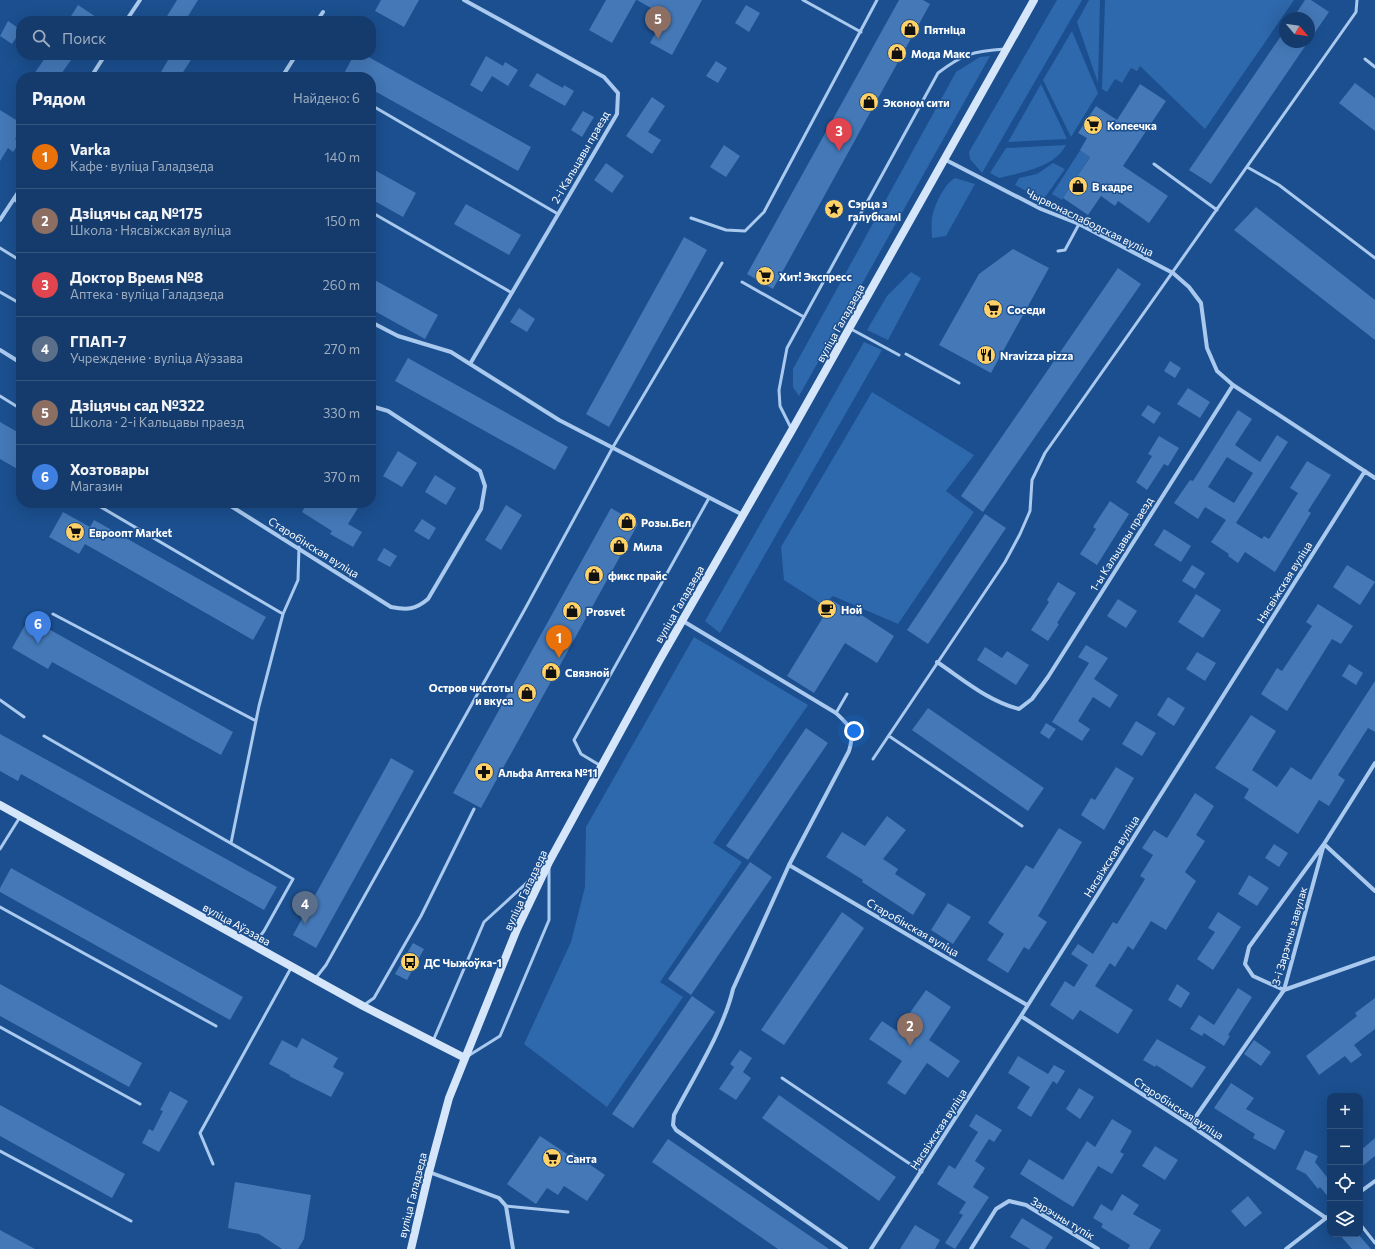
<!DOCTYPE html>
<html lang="ru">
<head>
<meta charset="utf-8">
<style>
	body { margin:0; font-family:Commissioner,sans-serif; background:#214673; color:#f1f3f6 }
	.controls { position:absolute; right:12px; bottom:12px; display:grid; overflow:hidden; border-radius:8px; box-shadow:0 4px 16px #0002 }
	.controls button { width:36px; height:36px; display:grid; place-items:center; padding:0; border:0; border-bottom:1px solid #33557e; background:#143b6b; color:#f1f3f6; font:20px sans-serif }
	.compass { position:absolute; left:1279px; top:12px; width:36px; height:36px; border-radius:50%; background:#143b6b; box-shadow:0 4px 16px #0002; rotate:119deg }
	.you { position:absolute; left:854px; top:731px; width:14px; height:14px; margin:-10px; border:3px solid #fff; border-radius:50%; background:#1a73e8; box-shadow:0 0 0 6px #1a73e833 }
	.badge { display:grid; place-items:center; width:26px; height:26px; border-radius:50%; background:#d6ab8b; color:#fff; font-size:13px; font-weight:700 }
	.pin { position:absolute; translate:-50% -33px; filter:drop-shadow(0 1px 2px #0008) }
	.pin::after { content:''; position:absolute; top:21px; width:14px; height:12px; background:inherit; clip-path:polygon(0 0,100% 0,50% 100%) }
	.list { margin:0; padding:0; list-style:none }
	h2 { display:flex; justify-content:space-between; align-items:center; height:52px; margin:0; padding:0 16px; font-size:17px }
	h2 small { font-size:13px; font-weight:400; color:#9dadc1 }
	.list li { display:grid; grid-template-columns:26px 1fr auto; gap:12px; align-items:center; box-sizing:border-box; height:64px; padding:0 16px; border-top:1px solid #33557e }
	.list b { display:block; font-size:15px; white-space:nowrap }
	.list p { margin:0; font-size:13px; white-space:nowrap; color:#9dadc1 }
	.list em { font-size:13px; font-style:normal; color:#9dadc1 }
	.icon { flex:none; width:22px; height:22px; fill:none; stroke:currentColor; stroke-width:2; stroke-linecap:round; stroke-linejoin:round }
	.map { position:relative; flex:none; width:1375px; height:1249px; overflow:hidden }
	.search { position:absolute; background:#143b6b; box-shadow:0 4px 16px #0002; left:16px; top:16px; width:360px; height:44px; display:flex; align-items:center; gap:10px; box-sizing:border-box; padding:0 14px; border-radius:16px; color:#9dadc1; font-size:15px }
	.panel { position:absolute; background:#143b6b; box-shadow:0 4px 16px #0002; left:16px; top:72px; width:360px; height:436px; border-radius:16px }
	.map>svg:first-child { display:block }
</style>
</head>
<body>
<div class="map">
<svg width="1375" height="1249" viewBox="0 0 1375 1249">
	<rect width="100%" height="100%" fill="#1b4f8f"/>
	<path fill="#2e69ad" d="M1057 0H1082L982 173 970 159 969 152Z
		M1089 0H1100L1098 83 1077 22Z
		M1105 0H1294L1205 129 1140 66 1137 71 1131 68 1122 83 1115 79 1107 92 1102 89Z
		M1072 31 1098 93 1071 137 1043 80Z
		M990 56 799 396 793 387V369L956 72 980 57Z
		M1041 84 1067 139 1008 142Z
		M1066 145C1054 168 1022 172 999 178L990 173 1006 148Z
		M1081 149 1091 155 1062 200 1052 194Z
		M1053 163 1065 169 1043 200 1015 185 1019 178 1037 174Z
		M955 178 975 184 946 236 932 238C932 232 931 224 932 218 934 206 944 184 955 178Z
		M911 272 921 278 888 340 867 330 887 296Z
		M864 342 882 350 720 633 705 621Z
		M872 392 974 455 946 491 974 512 898 624 833 596 823 605 784 580 781 547Z
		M694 637 808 705 713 843 742 862 660 982 683 997 607 1107 524 1044 571 942 585 887 586 827Z"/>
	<path fill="#4478b7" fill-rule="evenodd" d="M177 0H198L185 21H164Z
		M381 0H419L404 27 375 11Z
		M606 0H636L612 43 589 30Z
		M637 0H702L672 55 650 43 665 16Z
		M899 0H923L930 4 773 289 747 274Z
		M1305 0H1311L1329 12 1309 41V18H1293Z
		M78 5 102 21H68Z
		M746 5 760 13 749 32 735 23Z
		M8 21 21 30 12 44 0 36Z
		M1285 30V42H1308L1211 184 1189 170Z
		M47 55H64L71 60 59 77H32Z
		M171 55H194L180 77H158Z
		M354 55H365L531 147 518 171 371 89V77H342Z
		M486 56 503 66 505 62 518 70 508 86 492 76 482 92 470 85Z
		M716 61 727 68 718 83 706 76Z
		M537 73 552 82 563 88 564 85 574 91 565 106 529 86Z
		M1355 83 1375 98V131L1339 103Z
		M1140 84 1166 101 1123 166 1168 196 1149 223 1118 201 1115 206 1101 196 1088 215 1063 198 1090 157 1080 150 1087 138 1078 133 1096 106 1117 120Z
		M652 97 665 106 648 132 661 140 652 154 626 136Z
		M0 110 21 123V130L15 139 20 142 13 152 8 148 0 161Z
		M583 111 594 117 582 137 571 130Z
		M724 145 740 156 726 177 710 167Z
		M606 163 624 176 612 193 594 180Z
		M371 168 416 193 403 217 371 199Z
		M466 204 521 235 509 255 454 224Z
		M1256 207 1375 300V340L1234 230Z
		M684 237 707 250 609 427 586 414Z
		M1013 249 1049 268 991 373 939 345 979 274Z
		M1118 268 1141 284 983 512 961 496Z
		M371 278 438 315 425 339 371 309Z
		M519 308 535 319 527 332 510 322Z
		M408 358 568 447 555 470 395 381Z
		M1170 361 1181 368 1175 378 1164 371Z
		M1188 388 1210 402 1200 418 1177 404Z
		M1148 405 1161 413 1154 424 1141 415Z
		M1238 410 1252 419 1235 445 1260 462 1277 435 1288 442 1236 523 1262 539 1264 536 1269 539 1298 493 1290 488 1307 461 1331 475 1308 511 1311 513 1275 572 1245 552 1238 563 1228 556 1229 554 1211 542 1226 520 1205 507 1198 519 1174 503 1190 480 1193 481ZM1227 457 1253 473 1234 503 1208 487Z
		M0 422 21 434V471L0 459Z
		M1159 436 1179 448 1168 466 1164 464 1147 490 1136 482 1152 456 1148 454Z
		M398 451 417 463 402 487 383 476Z
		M435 475 456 488 446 505 425 492Z
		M1110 501 1129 514 1097 565 1080 554 1096 529 1093 527Z
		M307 503H361L348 524 362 532 353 547 330 534 332 531 302 512Z
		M506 505 522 515 501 550 485 540Z
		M611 508 638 524 481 808 453 793Z
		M63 512 90 527 94 520 266 617 253 640 85 544 79 554 49 537Z
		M985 514 1006 528 928 644 907 630Z
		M422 519 436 528 429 540 414 531Z
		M1164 529 1191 546 1181 562 1154 545Z
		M384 548 397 556 390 567 377 560Z
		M1192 565 1205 573 1195 589 1182 581Z
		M1347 565 1375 582 1360 605 1333 587Z
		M1058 582 1076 593 1057 623 1059 624 1048 641 1031 630 1049 602 1047 600Z
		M1196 594 1221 610 1203 638 1178 622Z
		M1118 599 1137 611 1126 628 1107 616Z
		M833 601 859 617 860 614 894 636 877 663 845 643 814 693 787 676Z
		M1318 604 1353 626 1341 644 1332 639 1287 711 1261 694 1277 668 1282 671 1312 626 1306 622Z
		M29 618 233 732 221 755 52 662 48 669 12 648Z
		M1086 645 1108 658 1094 679 1118 695 1110 708 1093 697 1078 721 1090 729 1082 741 1052 722 1089 663 1078 657Z
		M985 647 1002 658 1007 651 1029 665 1016 685 977 660Z
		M1197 652 1216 663 1205 681 1186 669Z
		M1349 664 1363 673 1356 685 1342 676Z
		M1375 681V732L1368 728 1338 775 1345 780 1329 806 1319 800 1298 834 1244 798 1249 789 1215 768 1251 715 1276 731 1252 770 1277 787 1291 767 1311 780Z
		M1168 697 1185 708 1174 726 1157 715Z
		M928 708 1044 788 1028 811 912 730Z
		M1136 721 1156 733 1142 756 1122 744Z
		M1046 723 1056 729 1049 739 1040 733Z
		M806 728 828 743 748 860 726 846Z
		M0 734 277 887 264 910 21 774 18 781 0 771Z
		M391 758 414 771 316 948 293 935Z
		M1116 767 1134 778 1104 830 1081 815 1091 798 1095 800Z
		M1195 793 1214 806 1196 835 1205 841 1185 872 1196 881 1166 930 1151 921 1133 950 1128 946 1115 967 1110 963 1095 986 1133 1010 1118 1034 1080 1010 1073 1020 1050 1005 1065 981 1074 987 1088 965 1071 954 1078 944 1093 954 1113 922 1117 924 1145 879 1140 876 1153 855 1142 848 1154 830 1167 838Z
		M887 816 906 830 883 859 898 869 895 874 926 894 913 915 862 882 863 880 826 857 842 832 865 846Z
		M1059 828 1082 842 1038 916 1047 922 1029 950 1024 947 1008 973 987 960 1004 934 988 923 1026 865 1033 869Z
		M1274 844 1288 853 1279 867 1265 858Z
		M750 862 772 877 691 995 668 979Z
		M11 868 243 997 230 1020 0 892V888Z
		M1249 875 1269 888 1257 906 1238 894Z
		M948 903 971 917 953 944 931 930Z
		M842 912 864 928 784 1045 761 1030Z
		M1218 912 1241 927 1213 970 1197 959 1215 932 1208 928Z
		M413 943 424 949 407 980 395 974Z
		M0 984 142 1063 129 1087 0 1016Z
		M1177 984 1190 993 1181 1008 1168 1000Z
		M1238 988 1252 997 1228 1035 1230 1036 1224 1046 1204 1033 1202 1036 1190 1029 1199 1015 1214 1025Z
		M926 990 951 1007 929 1040 960 1061 948 1078 927 1063 905 1095 887 1083 902 1061 869 1039 882 1021 897 1031Z
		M692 996 715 1012 633 1128 612 1114Z
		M1375 998V1029L1354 1045 1362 1055 1351 1063 1345 1056 1319 1075 1306 1056 1357 1016 1355 1013Z
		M302 1038 338 1058 333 1067 344 1073 331 1097 289 1076 290 1075 269 1064 282 1040 297 1048Z
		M1157 1039 1206 1067 1192 1088 1156 1065 1155 1067 1143 1060Z
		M1254 1040 1271 1052 1261 1066 1244 1054Z
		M740 1050 752 1058 743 1072 751 1078 736 1100 719 1089 734 1067 730 1064Z
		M1018 1056 1048 1074 1054 1065 1065 1071 1057 1084 1053 1081 1031 1117 1017 1108 1030 1087 1008 1073Z
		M1231 1083 1254 1098 1246 1109 1285 1131 1275 1150 1253 1138 1255 1134 1214 1108Z
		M1079 1088 1094 1097 1080 1119 1066 1109Z
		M170 1091 188 1101 159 1152 142 1143 149 1129 153 1131 163 1111 160 1110Z
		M779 1095 896 1177 879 1201 762 1118Z
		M0 1105 125 1174 112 1198 0 1136Z
		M976 1114 1002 1130 994 1142 989 1139 975 1161 985 1168 973 1187 989 1197 955 1249 945 1243 963 1215 959 1213 966 1202 937 1184 949 1165 955 1169 978 1132 969 1126Z
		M1112 1119 1132 1131 1120 1152 1124 1154 1112 1174 1098 1166 1073 1207 1020 1174 1029 1159 1063 1180 1087 1141 1095 1147Z
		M540 1136 570 1156 572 1152 605 1175 587 1201 564 1186 558 1195 547 1188 536 1204 507 1184Z
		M1375 1138V1156L1360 1168V1151Z
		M668 1139 829 1249H778L652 1162Z
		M1155 1146 1178 1160 1165 1180 1142 1166Z
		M1305 1150 1318 1156 1315 1162 1330 1181V1199L1320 1187 1318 1189 1306 1174 1296 1169Z
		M235 1182 311 1195 304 1239 298 1249H282L259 1234 228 1228Z
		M1122 1194 1139 1205 1133 1214 1161 1230 1149 1249H1128L1130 1245 1101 1227 1103 1224 1093 1218 1101 1204 1112 1211Z
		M1248 1196 1262 1213 1245 1227 1231 1211Z
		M1022 1218 1053 1237 1045 1249H1030L1010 1237Z
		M915 1225 940 1240 935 1249H900Z
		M0 1230 35 1249H0Z
		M1339 1234H1358L1371 1249H1352Z"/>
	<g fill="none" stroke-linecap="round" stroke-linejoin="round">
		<path stroke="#a9c9ee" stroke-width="3" d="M803 0 861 32
			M1365 59 1375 67
			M371 105 558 214
			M1154 164 1217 210
			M1247 167 1279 185 1375 258
			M14 199 21 205
			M371 212 512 293
			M691 218 726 230 745 231 764 212 877 0
			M0 248 21 261
			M1058 251 1065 250 1079 224
			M742 282 804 317
			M0 292 21 304
			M851 329 899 355
			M906 354 959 383
			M0 396 21 409
			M791 428 780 406 779 390 787 348 938 73C963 54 973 51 1005 49
			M94 503 283 614
			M53 614 256 721
			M0 700 24 717
			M836 713 847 694
			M44 736 293 879 264 931 254 944
			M889 736 1022 826
			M873 759 1005 562 1020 534 1030 511 1032 480 1045 453 1356 12 1357 0
			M601 766 581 754 574 740 709 498
			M231 843 259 706 283 614 298 580 299 547
			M0 849 20 817
			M0 907 216 1026
			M315 979 326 965 525 609 613 447 722 263
			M364 1005 374 998 421 916 474 809
			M0 1027 140 1104
			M433 1041 484 922 544 867
			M468 1056 500 1036 549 920V868
			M782 1078 922 1172
			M0 1151 131 1221
			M213 1164 200 1133 291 968
			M506 1206 568 1212
			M1360 1224 1375 1243"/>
		<path stroke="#a9c9ee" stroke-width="4" d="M464 0 604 77 618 93 617 114 470 364
			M126 21 140 0
			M317 21 323 12
			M91 77 105 55
			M282 77 296 55
			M944 159 1041 209 1079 224 1173 273 1189 287 1201 303 1207 348 1217 371 1233 385 1375 478
			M0 220 21 188
			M371 322 398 336 451 352 559 420 743 515
			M0 350 21 363
			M226 503 391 607C407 610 415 610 428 599L481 509 485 486 480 471 388 411 371 406
			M683 621 836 713C851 727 855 730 849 751L789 865 733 989C724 1029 693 1078 674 1115L673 1125 676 1130 846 1249
			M937 662C964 680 988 701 1019 709L1032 699 1048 677 1233 385
			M789 865 1027 1005
			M1375 891 1324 844 1249 947 1245 964 1253 976 1284 990 1375 958
			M1021 1016 1190 1125 1326 1218
			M1190 1125 1284 990 1324 844 1375 763
			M429 1172 499 1198 506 1206 513 1249
			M1360 1192 1375 1181
			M871 1249 1021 1016 1365 471
			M971 1249 996 1209 1009 1201 1026 1205 1098 1249
			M1286 1249 1330 1215"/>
		<path stroke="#d6e6fa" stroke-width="8" d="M0 805 363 1006 465 1058
			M411 1249 429 1172 449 1098 517 929 549 862 659 661 792 430 1034 0"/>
	</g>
	<defs>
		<g id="shop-disc" transform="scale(1)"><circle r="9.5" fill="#ffd166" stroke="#1b4f8f"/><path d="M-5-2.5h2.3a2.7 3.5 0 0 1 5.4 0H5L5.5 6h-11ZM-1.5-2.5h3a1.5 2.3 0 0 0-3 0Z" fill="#111"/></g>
		<g id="supermarket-disc" transform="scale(1)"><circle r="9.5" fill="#ffd166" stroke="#1b4f8f"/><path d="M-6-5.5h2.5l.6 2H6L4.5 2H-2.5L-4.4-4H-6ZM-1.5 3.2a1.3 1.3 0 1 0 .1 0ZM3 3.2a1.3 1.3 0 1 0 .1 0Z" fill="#111"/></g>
		<g id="sight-disc" transform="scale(1)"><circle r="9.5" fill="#ffd166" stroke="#1b4f8f"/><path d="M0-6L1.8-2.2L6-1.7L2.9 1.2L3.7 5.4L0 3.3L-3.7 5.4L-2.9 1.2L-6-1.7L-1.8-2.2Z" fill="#111"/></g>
		<g id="restaurant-disc" transform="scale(1)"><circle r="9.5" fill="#ffd166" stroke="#1b4f8f"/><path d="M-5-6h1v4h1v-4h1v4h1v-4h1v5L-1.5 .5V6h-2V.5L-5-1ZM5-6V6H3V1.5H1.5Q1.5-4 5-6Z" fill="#111"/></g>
		<g id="cafe-disc" transform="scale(1)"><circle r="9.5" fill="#ffd166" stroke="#1b4f8f"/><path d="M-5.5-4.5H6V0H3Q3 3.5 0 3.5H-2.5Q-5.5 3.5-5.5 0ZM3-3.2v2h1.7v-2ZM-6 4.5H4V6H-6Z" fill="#111"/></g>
		<g id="pharmacy-disc" transform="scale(1)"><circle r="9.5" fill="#ffd166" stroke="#1b4f8f"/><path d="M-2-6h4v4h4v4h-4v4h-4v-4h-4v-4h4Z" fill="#111"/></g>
		<g id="bus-disc" transform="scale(1)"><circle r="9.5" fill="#ffd166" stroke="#1b4f8f"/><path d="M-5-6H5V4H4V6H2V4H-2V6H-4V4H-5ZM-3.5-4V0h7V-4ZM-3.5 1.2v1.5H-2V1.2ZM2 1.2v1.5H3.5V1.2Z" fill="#111"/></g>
	</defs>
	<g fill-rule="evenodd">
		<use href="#shop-disc" x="910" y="29"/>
		<use href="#shop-disc" x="897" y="53"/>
		<use href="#shop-disc" x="869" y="102"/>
		<use href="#supermarket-disc" x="1093" y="125"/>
		<use href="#shop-disc" x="1078" y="186"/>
		<use href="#sight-disc" x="834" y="209"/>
		<use href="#supermarket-disc" x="765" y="276"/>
		<use href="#supermarket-disc" x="993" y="309"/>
		<use href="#restaurant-disc" x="986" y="355"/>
		<use href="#shop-disc" x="627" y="522"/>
		<use href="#supermarket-disc" x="75" y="532"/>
		<use href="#shop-disc" x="619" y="546"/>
		<use href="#shop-disc" x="594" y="575"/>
		<use href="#cafe-disc" x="827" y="609"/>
		<use href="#shop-disc" x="572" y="611"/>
		<use href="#shop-disc" x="551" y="672"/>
		<use href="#shop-disc" x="527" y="693"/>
		<use href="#pharmacy-disc" x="484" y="772"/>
		<use href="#bus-disc" x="410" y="962"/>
		<use href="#supermarket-disc" x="552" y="1158"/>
	</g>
	<g text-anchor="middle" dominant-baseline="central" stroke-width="3" stroke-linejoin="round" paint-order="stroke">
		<g font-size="11" font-weight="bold" fill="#fff" stroke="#1b4f8f" text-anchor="start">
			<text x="924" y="29">Пятніца</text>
			<text x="911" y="53">Мода Макс</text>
			<text x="883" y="102">Эконом сити</text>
			<text x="1107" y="125">Копеечка</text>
			<text x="1092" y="186">В кадре</text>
			<text x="848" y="203">Сэрца з<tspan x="848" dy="13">галубкамі</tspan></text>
			<text x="779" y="276">Хит! Экспресс</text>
			<text x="1007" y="309">Соседи</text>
			<text x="1000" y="355">Nravizza pizza</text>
			<text x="641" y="522">Розы.Бел</text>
			<text x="89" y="532">Евроопт Market</text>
			<text x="633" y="546">Мила</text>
			<text x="608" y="575">фикс прайс</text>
			<text x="841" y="609">Ной</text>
			<text x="586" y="611">Prosvet</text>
			<text x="565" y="672">Связной</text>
			<text x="513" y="687" text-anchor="end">Остров чистоты<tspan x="513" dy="13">и вкуса</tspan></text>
			<text x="498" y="772">Альфа Аптека №11</text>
			<text x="424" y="962">ДС Чыжоўка-1</text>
			<text x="566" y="1158">Санта</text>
		</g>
		<g font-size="11" fill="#fff" stroke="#1b4f8f">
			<text transform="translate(580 157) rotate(-60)">2-і Кальцавы праезд</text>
			<text transform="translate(1090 222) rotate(26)">Чырвонаслабодская вуліца</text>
			<text transform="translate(840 323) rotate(-61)">вуліца Галадзеда</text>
			<text transform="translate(1121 544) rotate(-58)">1-ы Кальцавы праезд</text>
			<text transform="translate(314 547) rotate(32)">Старобінская вуліца</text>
			<text transform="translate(1284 582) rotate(-58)">Нясвіжская вуліца</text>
			<text transform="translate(679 604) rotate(-60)">вуліца Галадзеда</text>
			<text transform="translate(1111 856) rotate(-58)">Нясвіжская вуліца</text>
			<text transform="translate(525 890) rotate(-65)">вуліца Галадзеда</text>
			<text transform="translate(237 924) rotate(29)">вуліца Аўэзава</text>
			<text transform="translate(913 927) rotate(30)">Старобінская вуліца</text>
			<text transform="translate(1289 936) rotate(-74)">3-і Зарэчны завулак</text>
			<text transform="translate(1179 1108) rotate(33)">Старобінская вуліца</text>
			<text transform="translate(938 1129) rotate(-57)">Нясвіжская вуліца</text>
			<text transform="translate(412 1195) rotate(-76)">вуліца Галадзеда</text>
			<text transform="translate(1063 1218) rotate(31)">Зарэчны тупік</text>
		</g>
	</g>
</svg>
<div class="controls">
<button>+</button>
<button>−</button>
<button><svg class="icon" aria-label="locate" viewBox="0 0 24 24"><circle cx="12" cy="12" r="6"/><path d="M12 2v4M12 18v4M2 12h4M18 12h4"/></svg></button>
<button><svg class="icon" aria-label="layers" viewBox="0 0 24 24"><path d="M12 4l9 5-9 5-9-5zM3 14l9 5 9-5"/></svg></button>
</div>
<svg class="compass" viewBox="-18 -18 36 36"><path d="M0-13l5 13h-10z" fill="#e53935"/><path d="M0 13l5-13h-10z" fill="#9dadc1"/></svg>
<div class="you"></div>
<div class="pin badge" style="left:559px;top:658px;background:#e8710a">1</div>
<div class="pin badge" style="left:910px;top:1046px;background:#8d6e63">2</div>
<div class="pin badge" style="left:839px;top:151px;background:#e0444e">3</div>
<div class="pin badge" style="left:305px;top:924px;background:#5c6f8a">4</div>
<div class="pin badge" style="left:658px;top:39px;background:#8d6e63">5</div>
<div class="pin badge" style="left:38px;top:644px;background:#3f7fe0">6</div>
<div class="search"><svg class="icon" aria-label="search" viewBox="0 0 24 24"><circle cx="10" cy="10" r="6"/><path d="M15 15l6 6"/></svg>Поиск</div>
<section class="panel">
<h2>Рядом<small>Найдено: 6</small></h2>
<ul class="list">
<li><span class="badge" style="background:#e8710a">1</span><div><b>Varka</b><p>Кафе · вуліца Галадзеда</p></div><em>140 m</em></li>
<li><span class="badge" style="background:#8d6e63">2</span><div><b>Дзіцячы сад №175</b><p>Школа · Нясвіжская вуліца</p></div><em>150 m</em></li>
<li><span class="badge" style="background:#e0444e">3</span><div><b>Доктор Время №8</b><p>Аптека · вуліца Галадзеда</p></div><em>260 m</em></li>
<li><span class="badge" style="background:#5c6f8a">4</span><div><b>ГПАП-7</b><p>Учреждение · вуліца Аўэзава</p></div><em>270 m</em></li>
<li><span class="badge" style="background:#8d6e63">5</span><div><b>Дзіцячы сад №322</b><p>Школа · 2-і Кальцавы праезд</p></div><em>330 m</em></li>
<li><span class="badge" style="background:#3f7fe0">6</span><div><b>Хозтовары</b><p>Магазин</p></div><em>370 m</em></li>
</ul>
</section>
</div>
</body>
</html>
